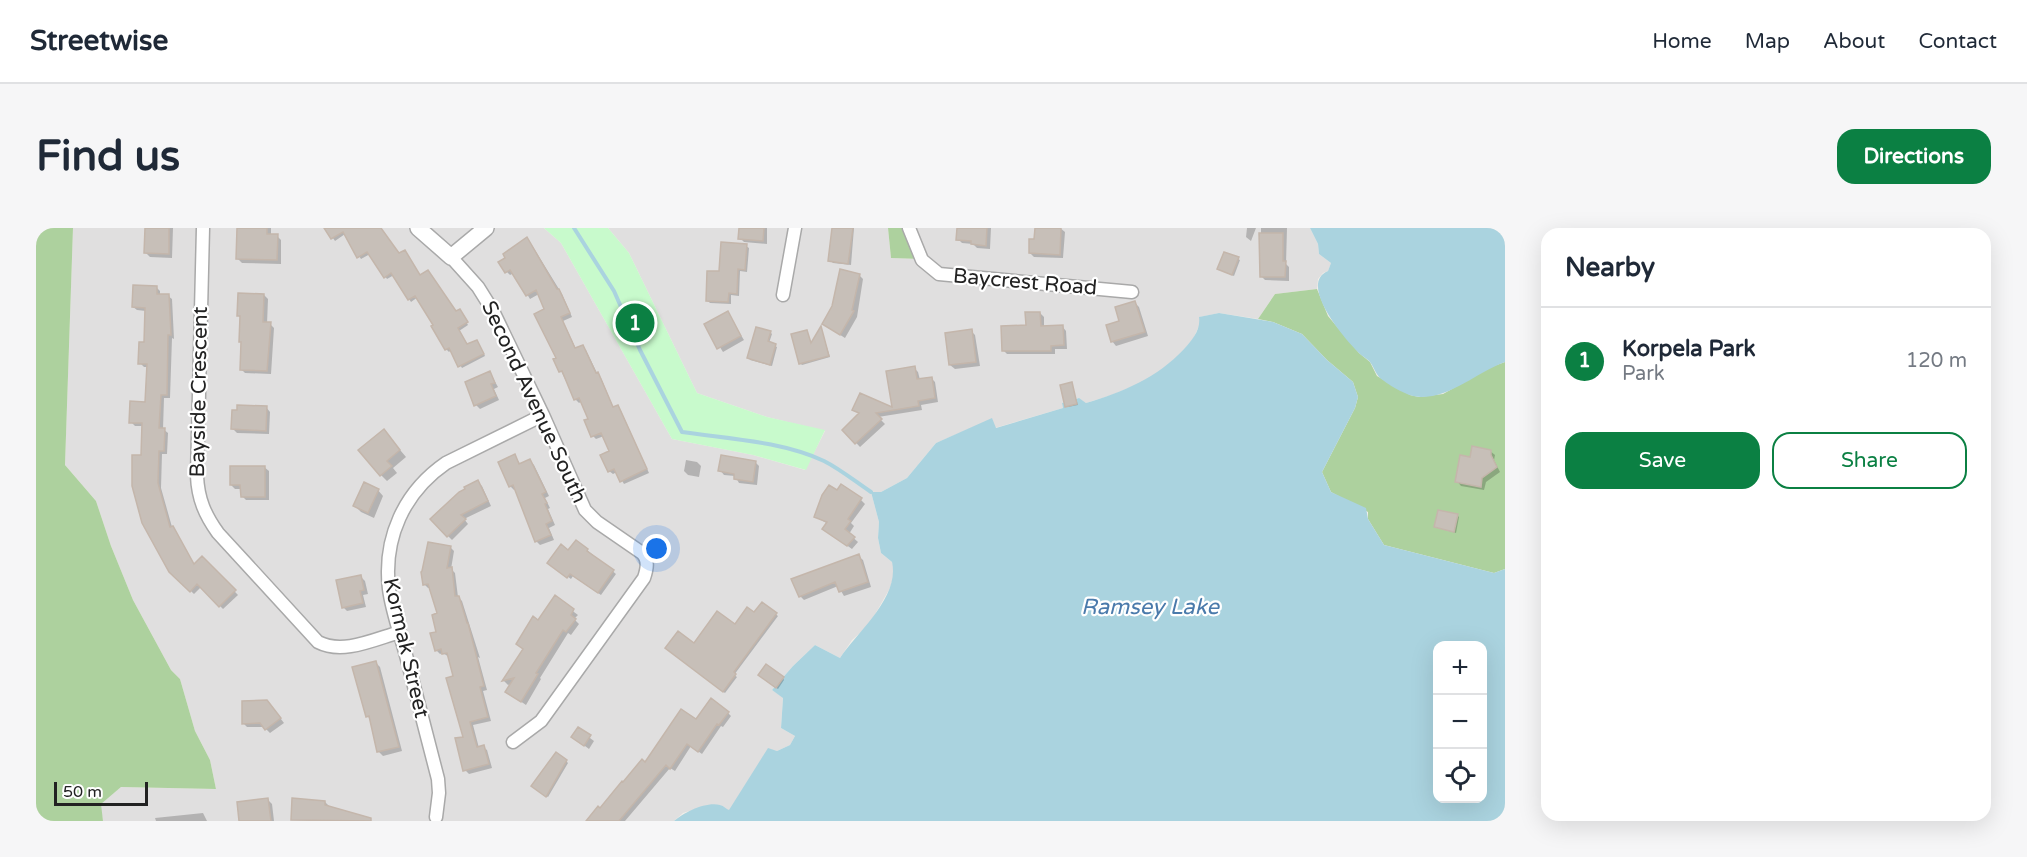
<!DOCTYPE html>
<html lang="en">
<head>
<meta charset="utf-8">
<style>
	body { margin:0; font-family:"Varela Round",sans-serif; background:#f6f6f7; color:#1f2937 }
	.controls { position:absolute; right:18px; bottom:18px; display:grid; overflow:hidden; border-radius:12px; box-shadow:0 6px 24px #0002 }
	.controls button { width:54px; height:54px; display:grid; place-items:center; padding:0; border:0; border-bottom:2px solid #e0e1e3; background:#fff; color:#1f2937; font:30px sans-serif }
	.scale { position:absolute; left:18px; bottom:15px; width:94px; box-sizing:border-box; padding-left:6px; border:3px solid #222; border-top:0; font-size:16px; line-height:21px; white-space:nowrap; color:#222; -webkit-text-stroke:4px #fff; paint-order:stroke }
	.you { position:absolute; left:621px; top:321px; width:21px; height:21px; margin:-15px; border:4px solid #fff; border-radius:50%; background:#1a73e8; box-shadow:0 0 0 9px #1a73e833 }
	.badge { display:grid; place-items:center; width:39px; height:39px; border-radius:50%; background:#0b8043; color:#fff; font-size:20px; font-weight:700 }
	.pin { position:absolute; translate:-50% -50%; border:3px solid #fff; box-shadow:0 2px 6px #0006 }
	.list { margin:0; padding:0; list-style:none }
	h2 { display:flex; justify-content:space-between; align-items:center; height:78px; margin:0; padding:0 24px; font-size:26px }
	h2 small { font-size:20px; font-weight:400; color:#747a83 }
	.list li { display:grid; grid-template-columns:39px 1fr auto; gap:18px; align-items:center; box-sizing:border-box; height:108px; padding:0 24px; border-top:2px solid #e0e1e3 }
	.list b { display:block; font-size:22px; white-space:nowrap }
	.list p { margin:0; font-size:20px; white-space:nowrap; color:#747a83 }
	.list em { font-size:20px; font-style:normal; color:#747a83 }
	.actions { display:flex; gap:12px; padding:18px 24px }
	.actions a { flex:1; padding:14px 0; border:2px solid #0b8043; border-radius:18px; text-align:center; font-size:21px; color:#0b8043 }
	.actions .main { background:#0b8043; color:#fff }
	.icon { flex:none; width:33px; height:33px; fill:none; stroke:currentColor; stroke-width:2; stroke-linecap:round; stroke-linejoin:round }
	.map { position:relative; flex:none; width:1469px; height:593px; overflow:hidden; border-radius:18px }
	header { display:flex; align-items:center; gap:36px; box-sizing:border-box; height:84px; padding:0 30px; background:#fff; border-bottom:2px solid #e0e1e3 }
	header strong { font-size:28px }
	nav { display:flex; gap:33px; margin-inline-start:auto; font-size:21px }
	.intro { display:flex; align-items:center; justify-content:space-between; box-sizing:border-box; height:144px; padding:0 36px }
	h1 { margin:0; font-size:42px }
	.button { padding:15px 27px; border-radius:18px; background:#0b8043; color:#fff; font-size:21px; font-weight:700 }
	main { display:flex; gap:36px; padding:0 36px }
	aside { flex:1; background:#fff; border-radius:18px; box-shadow:0 6px 24px #0002 }
	.map>svg:first-child { display:block }
</style>
</head>
<body>
<header>
<strong>Streetwise</strong>
<nav><a>Home</a><a>Map</a><a>About</a><a>Contact</a></nav>
</header>
<div class="intro"><h1>Find us</h1><a class="button">Directions</a></div>
<main>
<div class="map">
<svg width="1469" height="593" viewBox="0 0 1469 593">
	<rect width="100%" height="100%" fill="#f2efe9"/>
	<path fill="#e0dfdf" d="M37 0H508L525 15 636 211 717 227 769 242 789 203 731 189 661 165 593 25 572 0H852L855 30 884 31 872 0H1274L1282 16 1283 26 1295 35 1292 43 1287 45 1282 51 1281 61 1239 66 1222 91 1183 85 1164 89V96L1157 111 1142 128 1121 146 1100 157 1076 167 1050 175 1042 170 1026 175 1027 180 959 200 956 191 900 215 871 250 845 264H835L843 294 842 310 845 325 856 334 859 344 854 360 833 397 816 412 804 430 779 417 757 438 736 462 747 469 745 500 759 508 754 517 741 523 732 521 693 583 684 577 669 578 647 585 638 593H67L64 576 85 559 180 561 174 532 159 503 144 451 135 442 97 372 75 318 60 273 29 237Z"/>
	<path fill="#add19e" d="M0 0H37L29 237 60 273 75 318 97 372 135 442 144 451 159 503 174 532 180 561 85 559 65 576 67 593H0Z
		M852 0H872L885 31 855 30Z
		M1281 61 1292 88 1323 125 1334 134 1341 148 1374 167 1383 169 1407 166 1455 139 1469 134V341L1458 345 1348 317 1332 291V284L1295 264 1286 244 1319 180 1322 169 1317 154 1291 132 1266 106 1237 94 1222 91 1239 66Z"/>
	<path fill="#c8facc" d="M508 0H572L593 25 661 165 731 189 789 202 770 242 717 227 636 211 525 15Z"/>
	<path fill="#aad3df" fill-rule="evenodd" d="M1274 0H1469V134C1441 144 1416 169 1385 169 1372 169 1354 158 1344 150 1339 145 1338 139 1334 134 1332 131 1327 129 1324 126 1310 113 1261 56 1292 43L1295 35 1283 26 1282 16Z
		M1183 85 1237 94 1266 106 1291 132 1317 154 1322 169 1319 180 1286 244 1295 264 1330 280 1332 291 1348 317 1458 345 1469 341V593H638C648 584 671 573 684 577 688 578 690 581 693 582L732 520 741 523 754 517 759 508 745 500 747 470 736 462 757 438 779 417 804 430C822 403 864 369 856 334L845 325 842 310 843 294 835 264H845L871 250 900 215 956 190 960 200 1027 180 1026 175 1043 170 1050 175C1087 164 1121 150 1148 121 1156 112 1165 102 1163 89ZM1402 418H1446V570H1402Z"/>
	<path fill="#0003" d="M110 0H137L136 30 114 29 110 25Z
		M202 0H235V7L241 8 245 12V36L206 35 202 31Z
		M290 0H336L420 85 424 83 432 97 423 103 432 117 443 116 449 128 426 140 415 122 413 124 410 121 399 97 382 69 375 74 358 47 351 51 334 26 325 31 309 6 299 13Z
		M705 0H731V16L708 14 704 10Z
		M798 0H818L815 37 797 35 794 32Z
		M923 0H955L954 21 941 20 937 16 926 15 922 11Z
		M1000 0H1024L1029 4 1027 30 998 29 994 25 1000 13Z
		M1211 0H1220L1215 13 1210 9Z
		M1225 0H1251L1250 36 1253 39V53L1229 52 1225 48Z
		M494 14 526 66 536 89 527 93 540 121 546 119 550 122 561 145 565 150 578 181 582 179 585 183 613 245 588 256 581 244 577 246 573 243 575 223 568 208 560 211 557 208 554 192 546 173 543 175 539 171 525 143 510 82 503 66 494 71 478 45 474 47 471 44Z
		M710 18 713 20 711 44 704 43 703 68 695 67V76L674 75 671 72Z
		M1202 31 1204 32 1198 48 1183 41Z
		M823 47 827 51 821 89 809 110 787 96 798 79Z
		M120 59 124 63V67L132 68 136 71 138 111 136 110 134 170H128L127 201 132 205 131 226H126L125 260 136 299 159 338 166 330 202 367 187 381 165 359 158 366 134 343 107 229 108 198H99L95 194 111 175 112 139H108L104 135 110 116V83L101 82 97 79Z
		M228 67 232 71 231 96H234L238 100 235 146 209 145 205 141V90L203 88Z
		M1099 75 1103 79 1112 108 1080 118 1076 113 1085 94Z
		M691 85 708 112 687 124 670 97Z
		M1004 85 1008 89V99L1026 98 1030 103 1031 121H1019V126H971L967 122Z
		M785 100 794 129 766 137 764 135 771 104 775 117Z
		M935 103 939 107 944 138 919 141 914 137Z
		M734 104 736 106 733 115 741 119 736 138 714 132 713 130Z
		M878 140 882 144 884 152 895 150 899 154 902 174 885 177 886 182 842 189 849 196 824 219 808 202 824 186 818 181 858 182Z
		M454 145 462 159 458 161 463 172 444 181 440 177Z
		M1035 155 1042 177 1032 179 1031 178Z
		M230 179 234 184 233 206 201 205 197 201Z
		M354 210 370 229 357 240 361 245 351 253 345 247Z
		M1454 223 1459 227 1458 232 1464 244 1450 254 1448 262 1425 258 1421 253 1435 230Z
		M479 228 485 237 494 233 498 237 513 268 509 270 514 280 512 281 519 297 513 300 518 312 504 317 500 313 480 261 478 262 474 258Z
		M650 232 661 234 665 238 663 249 652 247 648 243Z
		M719 234 723 238 721 257 703 255 699 248 688 247 684 242Z
		M228 239 233 243V272H210L206 268V261H199L195 257Z
		M441 254 446 258 455 278 428 291 432 296 416 312 396 292Z
		M341 261 347 268 338 290 325 284 319 278Z
		M802 264 825 272 829 276 815 295 818 298 813 306 822 314 816 321 792 304V296L780 289Z
		M1421 287 1423 289 1420 305 1399 299Z
		M414 319 418 323 415 341 419 345 422 369 426 373 444 430 442 429 451 462 447 463 455 493 437 497 443 520 447 519 451 522 456 540 433 546 429 542 428 510 419 449 413 429 407 425 404 426 400 422 402 386 395 360H392L388 356Z
		M551 322 580 346 565 367 537 348 535 351 516 337 533 324Z
		M822 328 827 332 835 359 808 368 802 358 768 372 764 368Z
		M324 348 329 353 332 366 327 367 330 379 311 383 307 379Z
		M519 370 542 387 538 391 543 396 535 407 532 405 504 450 505 451 490 477 471 464 477 455 472 457 468 453 488 422 481 416 502 394Z
		M726 376 742 388 698 447 701 449 689 465 631 420 658 417 699 398 718 386Z
		M340 435 344 439 366 523 347 528 343 524 335 491 331 488Z
		M725 449 747 450 748 452 742 461Z
		M235 478 248 495 234 505 228 499H211L207 495Z
		M692 485 695 488 687 499 685 498 666 526 655 518 639 543 634 540 589 593H551L562 580 564 582 610 536Z
		M542 501 558 513 553 521 537 509Z
		M530 533 532 535 512 569 498 560Z
		M232 572 236 576 238 593H205L203 575Z
		M289 574 293 578 327 589 331 593 256 592Z
		M167 585 171 593H120L119 590Z"/>
	<g fill="none" stroke-linecap="round" stroke-linejoin="round">
		<path stroke="#aad3df" stroke-width="4" d="M538 0 578 63 604 122 646 204C693 211 745 213 788 233 804 241 820 254 835 264"/>
	</g>
	<path fill="#c7bfb8" stroke="#c4b6ab" stroke-width="1.5" d="M109 0H133V26L108 25Z
		M201 0H231V6H242L241 32 200 31Z
		M288 0H345L363 25 369 22 384 47 392 42 420 83 424 81 432 94 422 100 431 116 441 112 448 126 422 139 413 120 409 122 395 98 397 97 379 68 372 72 355 45 348 50 331 24 321 30 307 4 295 11Z
		M703 0H728L727 13 702 11Z
		M796 0H817L812 36 792 33Z
		M921 0H951L950 18 935 16V13L920 12Z
		M999 0H1025L1024 27 993 25V11H998Z
		M1223 5H1247V33H1250L1249 49H1224Z
		M491 9 521 61H523L534 85 525 89 539 120 547 117 560 145 562 144 577 179 582 177 611 241 584 254 578 241 572 244 564 227 573 223 565 205 555 209 548 192 552 191 543 170 538 172 526 143 523 144 517 131 520 130 498 86 508 81 500 62 490 68 474 42 469 45 462 34 469 30 467 26Z
		M685 14 711 16 709 42 702 41 701 66 693 65 692 74 670 73 671 43H683Z
		M1188 24 1203 29 1196 47 1181 41Z
		M804 41 824 46 816 82 818 83 804 107 786 96 796 78Z
		M97 57 121 58V66H133L135 107H132L131 167H125L123 200H129L128 223H123L122 255 134 299 137 298 158 336 166 328 200 362 183 379 161 356 154 364 133 344 106 295 96 258V227H105L106 195H93L94 173 109 174 111 136H102L103 114H108L109 80 96 79Z
		M202 65 228 66 227 94H235L231 143 204 142 205 114H203L204 88H201Z
		M1099 73 1109 104 1075 114 1070 97 1083 93 1079 79Z
		M692 83 705 108 681 121 668 96Z
		M989 84H1004L1005 98 1027 97 1028 117 1015 118V123H966L965 98 990 97Z
		M785 98 793 128 763 136 755 106 771 102 775 115Z
		M720 99 735 103 732 113 740 116 734 137 711 130Z
		M936 101 940 134 913 137 909 105Z
		M879 138 881 151 896 149 899 170 882 173 883 178 840 185 846 191 819 216 806 202 823 185 816 182 824 165 856 179 850 143Z
		M454 143 459 155 455 156 460 168 438 178 429 154Z
		M1036 154 1041 176 1029 179 1024 157Z
		M201 177 231 178 230 203 195 201 196 182H201Z
		M348 201 364 222 351 233 356 238 344 248 322 222Z
		M1436 218 1455 222V227L1461 239 1446 250 1445 259 1419 254 1424 227 1434 229Z
		M479 226 483 236 494 231 510 264 506 266 511 275 509 276 516 293 510 296 515 307 499 314 477 257 473 259 462 234Z
		M685 227 720 233 717 254 698 251V246L682 243Z
		M194 238H229V269H205L204 257H194Z
		M442 252 452 273 425 287 430 291 411 309 394 291 423 264 429 261 428 259Z
		M328 254 343 261 332 285 317 278Z
		M805 256 826 270 812 291 815 293 809 301 819 309 811 318 786 301 791 294 778 289 786 267 793 257 801 262Z
		M1402 282 1422 286 1418 304 1398 299Z
		M540 312 552 321 551 323 578 342 562 365 534 346 531 350 511 335 525 316 532 322Z
		M392 314 415 318 411 340 416 339 419 368H423L431 395H432L448 458 444 459 452 489 434 494 441 519 448 517 453 536 427 543 419 510 427 509 410 450 417 448 411 425 406 426 405 421 399 423 394 405 400 404 396 387 401 385 392 356 387 357 385 344 386 343Z
		M823 326 832 354 803 364 799 354 763 369 755 351Z
		M325 347 328 362 324 363 327 375 306 380 300 352Z
		M519 367 538 381 535 387 540 391 530 404 527 402 500 445 502 446 485 474 469 464 478 450 466 453 487 421 480 416 497 388 502 392Z
		M726 374 741 385 698 444 700 446 687 464 629 420 642 403 658 415 681 383 699 396 711 379 718 384Z
		M340 433 363 519 341 524 333 488 330 489 316 439Z
		M730 436 748 449 740 460 722 447Z
		M675 470 693 484 683 497 681 496 662 524 651 516 634 541 630 537 583 593H550L562 578 564 580 586 553 587 554 606 531 609 534 645 481 660 491Z
		M231 472 245 490 229 502 224 495 206 496V473Z
		M542 499 555 507 548 518 535 509Z
		M520 524 531 532 510 569 495 558Z
		M232 570 235 593H203L201 574Z
		M256 570 289 573V577L335 590V593L255 592Z"/>
	<g fill="none" stroke-linecap="round" stroke-linejoin="round">
		<g stroke="#a9a9a9" stroke-width="15">
			<path id="minor" d="M167 0 161 248C162 271 169 287 182 305L282 414C307 427 339 411 364 404
				M873 0 886 32 903 46 1096 64
				M415 29 442 59 457 83 507 187 549 282 561 294 606 325C613 332 611 341 608 350L505 493 477 514
				M747 67 759 0
				M400 589 403 565 402 551C392 511 381 471 371 431 365 408 356 384 353 361 347 310 368 264 410 235L507 187"/>
		</g>
		<g stroke="#a9a9a9" stroke-width="18">
			<path id="tertiary" d="M382 0 415 29 450 0"/>
		</g>
		<use href="#minor" stroke="#fff" stroke-width="12"/>
		<use href="#tertiary" stroke="#fff" stroke-width="15"/>
	</g>
	<g text-anchor="middle" dominant-baseline="central" stroke-width="4.5" stroke-linejoin="round" paint-order="stroke">
		<g font-size="21" fill="#222" stroke="#fff">
			<text transform="translate(989 54) rotate(5)">Baycrest Road</text>
			<text transform="translate(163 164) rotate(-89)">Bayside Crescent</text>
			<text transform="translate(498 174) rotate(65)">Second Avenue South</text>
			<text transform="translate(370 420) rotate(77)">Kormak Street</text>
		</g>
		<g font-size="22" font-style="italic" fill="#4a7aab" stroke="#fff">
			<text x="1114" y="379">Ramsey Lake</text>
		</g>
	</g>
</svg>
<div class="controls">
<button>+</button>
<button>−</button>
<button><svg class="icon" aria-label="locate" viewBox="0 0 24 24"><circle cx="12" cy="12" r="6"/><path d="M12 2v4M12 18v4M2 12h4M18 12h4"/></svg></button>
</div>
<div class="scale">50 m</div>
<div class="you"></div>
<div class="pin badge" style="left:599px;top:95px">1</div>
</div>
<aside>
<h2>Nearby<small></small></h2>
<ul class="list">
<li><span class="badge">1</span><div><b>Korpela Park</b><p>Park</p></div><em>120 m</em></li>
</ul>
<div class="actions"><a class="main">Save</a><a>Share</a></div>
</aside>
</main>
</body>
</html>
